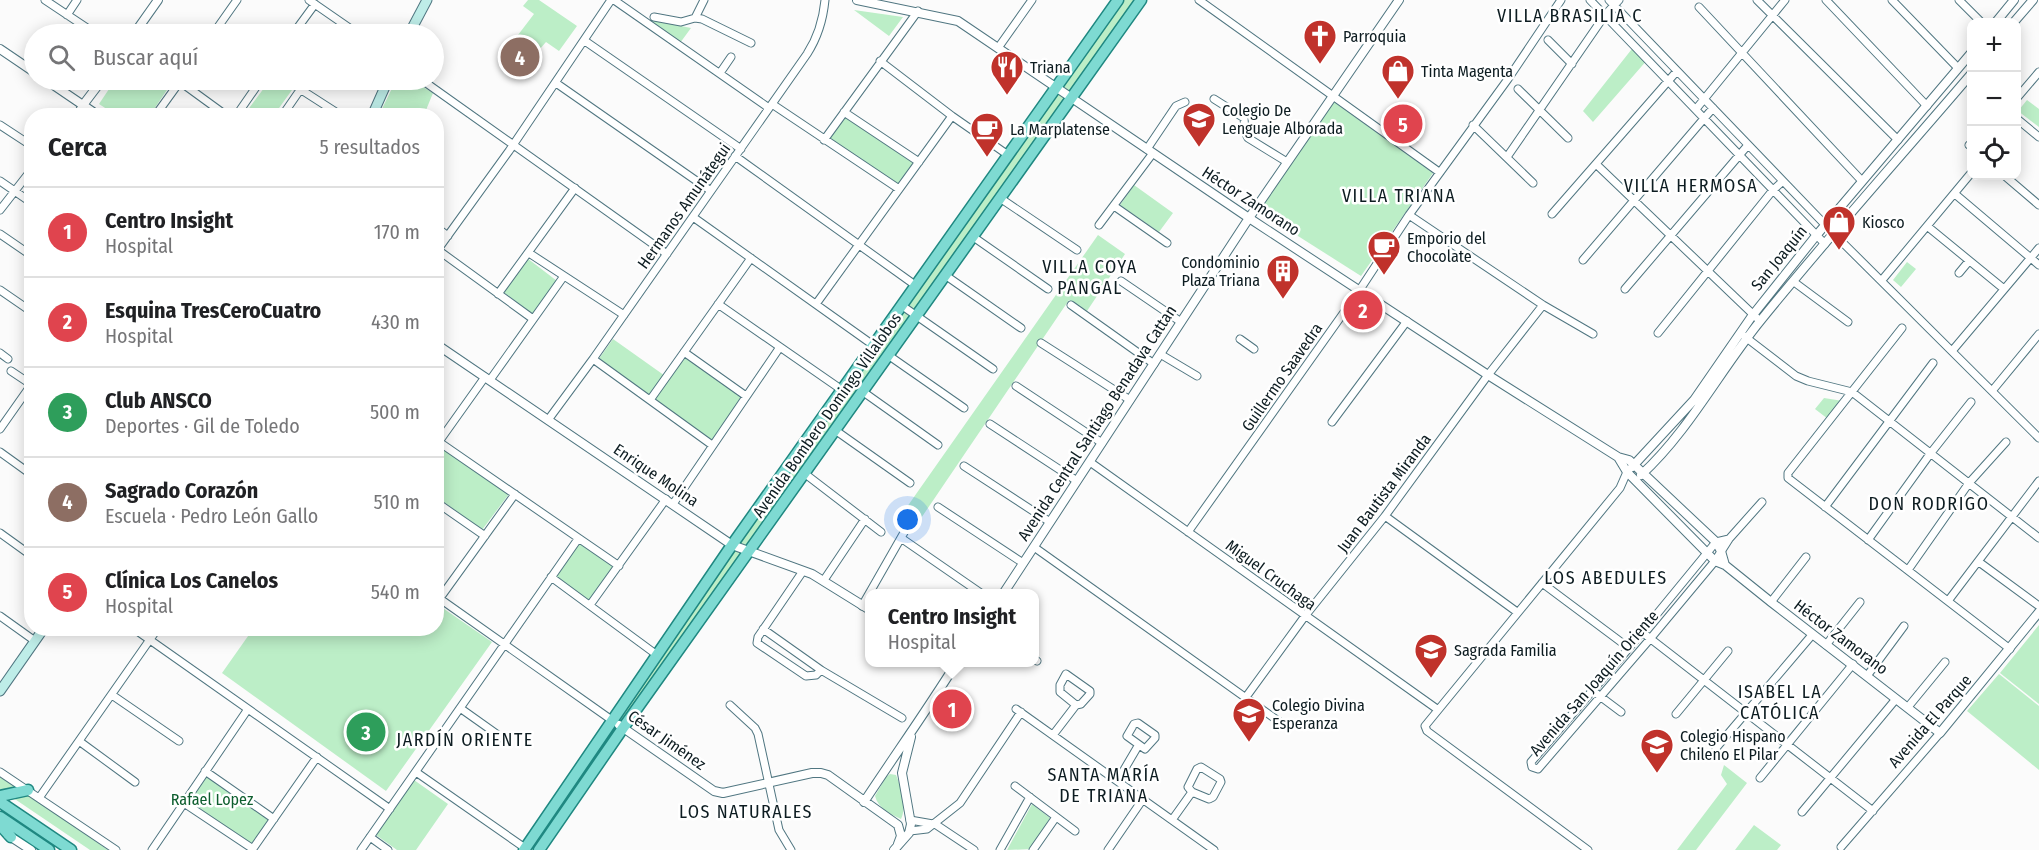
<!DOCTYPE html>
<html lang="es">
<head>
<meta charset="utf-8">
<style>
	body { margin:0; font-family:"Fira Sans Condensed",sans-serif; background:#f6f6f6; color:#202124 }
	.controls { position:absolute; right:18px; top:18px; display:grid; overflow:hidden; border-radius:12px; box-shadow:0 3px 15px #0003 }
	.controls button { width:54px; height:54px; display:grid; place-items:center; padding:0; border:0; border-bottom:2px solid #e0e0e0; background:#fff; color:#202124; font:30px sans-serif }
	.you { position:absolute; left:908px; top:520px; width:21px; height:21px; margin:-15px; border:4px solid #fff; border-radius:50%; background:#1a73e8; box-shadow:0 0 0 9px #1a73e833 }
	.badge { display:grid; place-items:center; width:39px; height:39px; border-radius:50%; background:#c0322b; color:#fff; font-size:20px; font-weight:700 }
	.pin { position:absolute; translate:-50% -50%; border:3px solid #fff; box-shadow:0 2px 6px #0006 }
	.popup { position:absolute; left:865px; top:589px; width:174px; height:78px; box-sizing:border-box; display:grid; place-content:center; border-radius:12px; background:#fff; filter:drop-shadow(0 2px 4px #0005); font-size:20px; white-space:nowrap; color:#757577 }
	.popup b { font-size:22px; color:#202124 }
	.popup::after { content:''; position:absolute; left:50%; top:100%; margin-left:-12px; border:12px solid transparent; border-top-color:#fff }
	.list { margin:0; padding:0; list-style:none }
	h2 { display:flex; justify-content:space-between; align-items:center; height:78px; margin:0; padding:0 24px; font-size:26px }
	h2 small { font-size:20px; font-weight:400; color:#757577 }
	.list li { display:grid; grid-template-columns:39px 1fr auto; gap:18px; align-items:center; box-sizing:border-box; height:90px; padding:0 24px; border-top:2px solid #e0e0e0 }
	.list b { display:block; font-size:22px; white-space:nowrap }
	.list p { margin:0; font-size:20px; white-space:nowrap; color:#757577 }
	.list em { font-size:20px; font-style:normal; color:#757577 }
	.icon { flex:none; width:33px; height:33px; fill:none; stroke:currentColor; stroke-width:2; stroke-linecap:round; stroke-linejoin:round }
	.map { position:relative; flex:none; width:2039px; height:850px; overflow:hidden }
	.search { position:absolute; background:#fff; box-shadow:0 3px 15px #0003; left:24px; top:24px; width:420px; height:66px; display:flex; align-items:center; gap:15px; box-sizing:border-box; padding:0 21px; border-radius:33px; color:#757577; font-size:22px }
	.panel { position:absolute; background:#fff; box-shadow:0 3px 15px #0003; left:24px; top:108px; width:420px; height:528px; border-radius:24px }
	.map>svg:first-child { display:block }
</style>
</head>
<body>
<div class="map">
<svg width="2039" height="850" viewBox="0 0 2039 850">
	<rect width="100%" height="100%" fill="#fbfbfb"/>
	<path fill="#bceec7" d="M528 0H539L577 26 559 51 546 42 539 50 518 35 534 14 523 6Z
		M1122 0H1138L535 850H525L734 545Z
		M854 10 903 17 889 36Z
		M651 20 691 28 680 43 649 22Z
		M1635 45 1648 59 1593 122 1583 111Z
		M115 80H164L171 84 150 115H116L99 104Z
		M270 80H277L292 90 274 115H244Z
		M396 80H412L433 93 424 115H379Z
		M1327 97 1433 173 1361 276 1257 210Z
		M2027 100 2039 109V127L2018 111Z
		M844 115 915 163 899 185 828 137Z
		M1134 185 1173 213 1159 232 1120 205Z
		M1098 235 1125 254 1087 311 1069 300 911 533 895 524Z
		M527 258 557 281 533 314 502 291Z
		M1907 262 1916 269 1901 287 1893 280Z
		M613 339 668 378 684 356 743 397 712 440 598 360Z
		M1824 398 1843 401 1828 419 1815 409Z
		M441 447 509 494 482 530 437 497V454Z
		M579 542 615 567 590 602 555 576Z
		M437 604 492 642 386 791 222 673 253 629 436 628Z
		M2039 625V704L2000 673Z
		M1999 674 2039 706V770L1967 711Z
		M1724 765 1747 783 1696 850H1677L1727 784 1721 775Z
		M206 774 271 819 252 846 186 802Z
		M890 774 896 775C901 786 907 808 901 819 890 814 878 808 875 796L886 777Z
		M0 775 108 850H90L0 789Z
		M414 780 448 804 416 850H397L376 835Z
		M1032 804 1050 818 1031 849 1007 850Z
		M1754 825 1781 845 1777 850H1735Z"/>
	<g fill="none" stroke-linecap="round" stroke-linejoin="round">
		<g stroke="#507681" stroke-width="9">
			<path id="minor" d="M45 0 96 34
				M309 0 358 34
				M614 0 769 108
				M704 0 695 18 702 19 751 43
				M1199 0 1439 172
				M1590 0 1825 244
				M1609 0 1834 234 2039 438
				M1757 0 1898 140
				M1826 0 1927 106
				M1892 0 1958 68
				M1959 0 1981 22
				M1699 7 1862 181
				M67 15 77 0
				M654 17 681 22 695 18
				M213 34 237 0
				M293 34 315 4
				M1548 40 1572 64
				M585 41 741 149
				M998 48 1032 0
				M880 61 952 116 1008 155
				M720 73 731 57
				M286 80 342 116
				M422 80 667 254
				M179 81 227 116
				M556 83 711 191
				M1518 89 1568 138
				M1214 99 1244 118 1245 132 1248 138 1287 162
				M2016 99 2039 72
				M772 104 899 189
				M1696 109 1785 0
				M844 112 919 162
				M76 116 83 105
				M155 116 181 80
				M236 116 261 80
				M282 116 300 90
				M2016 118 2039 137
				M0 125 32 146
				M1473 125 1533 183
				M824 140 918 11
				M1969 145 1972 147
				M1147 149 1176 106 1185 102
				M735 156 915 285
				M1507 157 1605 15 1619 0
				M1597 165 1760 321
				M2005 176 2039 205
				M0 181 32 203
				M1955 194 2039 265
				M1000 198 1077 250
				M1114 206 1167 243
				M0 210 32 169
				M1552 214 1677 71
				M1409 215 1543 305 1593 334
				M693 217 873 345
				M1099 225 1153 153
				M1927 226 2004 289
				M436 227 448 236
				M0 234 32 256
				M972 236 1048 289
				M438 250 533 319
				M436 252 509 151 611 0
				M529 253 624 315
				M1583 260 1713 108
				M1959 273 1969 261
				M945 275 1021 328
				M1882 280 1972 172
				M1121 281 1181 322
				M1794 282 1848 322
				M1625 289 1748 145
				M0 290 32 312
				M498 294 575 188
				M718 304 842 390
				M816 304 952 116
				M901 305 993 369
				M1071 305 1154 364
				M1902 328 1788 473V478L2010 649
				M1658 333 1773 190 1783 181
				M1744 336 1796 376 1808 381 1852 392 2039 538
				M1240 339 1254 349
				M1041 343 1130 400
				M1952 351 2039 248
				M684 352 746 396
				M0 353 8 359
				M1160 354 1197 376
				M888 355 964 408
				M593 359 712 445
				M11 371 32 385
				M490 380 564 276
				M1016 386 1102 443
				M862 391 938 445
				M1992 391 2039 334
				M650 400 751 258
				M548 420 593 359 807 54C818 37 823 21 825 0
				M1332 422 1407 321
				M990 424 1077 481
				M0 429 31 385
				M835 430 910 483
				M439 442 619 566
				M438 443 485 377
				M0 452 32 475
				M1090 462 1437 709
				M964 466 1050 522
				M804 473 881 532
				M436 502 485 536
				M673 504 780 347
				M938 507 1023 563
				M1825 507 1933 363
				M1385 516 1517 612
				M1188 532 1357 294 1409 215 1508 79 1561 0
				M0 533 32 556
				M901 538 982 594
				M1729 539 1716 542 1629 648 1531 762 1532 767 1538 769 1650 639 1715 561 1729 539 1762 502
				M1868 540 1930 454 1971 402
				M1034 547 1284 725
				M1979 562 2039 606
				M1908 570 1969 483 2006 442
				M803 571 758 637 757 643 806 676 816 675 821 670 902 718
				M551 577 657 655
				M824 580 865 519
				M1542 583 1629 648
				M436 596 613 721
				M440 598 515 494
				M1948 601 2039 481
				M1771 602 1806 557
				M590 605 666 499
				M862 606 906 529
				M0 616 35 641
				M133 628 390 809
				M763 629 821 670
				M1647 636 1873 811
				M1826 645 1860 602
				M1034 659 1037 661
				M1066 674 1090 691V694L1081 704 1076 705 1060 692V685Z
				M1867 676 1904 626
				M1593 691 1621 712
				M112 695 179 741
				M1246 697 1305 616 1385 516 1488 375 1543 305
				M730 705 755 728 758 734 779 830 791 850
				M1908 707 1945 662
				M460 708 508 742
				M1016 709 1214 850
				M1676 714 1728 651
				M1138 723 1155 735V738L1145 749 1127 736 1134 724Z
				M1053 735 1076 705
				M79 741 135 782
				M1716 748 1812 635
				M1201 767 1220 779 1221 782 1213 797 1209 799 1192 792 1188 787 1197 769Z
				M205 771 274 819
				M0 772 116 850
				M416 772 525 848
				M1760 778 1853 664
				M1118 780 1138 746
				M1015 786 1075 831
				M39 798 158 628
				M184 803 253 849
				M1802 812 1896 699
				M910 820 933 824
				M1172 820 1192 792
				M935 824 974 850
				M910 831 927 829 960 803 1021 712
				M370 837 388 850
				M1841 847 1940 733
				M152 850 248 709
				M252 850 317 757
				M361 850 578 539
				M1000 850 1030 797
				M1033 850 1056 817
				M1108 850 1143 799
				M1588 850 1427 731 1425 726 1620 488 1627 472"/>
		</g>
		<g stroke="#507681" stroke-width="10">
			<path id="tertiary" d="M857 0 958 21 1249 218 1488 375 1618 457 1629 460 1716 542 1721 551 1725 565
				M1996 22 2014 0
				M2014 22 2033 0
				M134 34 158 0
				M0 49 34 72
				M46 80 99 116
				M83 105 102 80
				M436 344 732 545 812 574 870 610
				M1618 457 1627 472 1715 561 1725 565 1771 602 1940 733 2039 612
				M1632 467 1694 400 1752 316 1815 237 1972 52
				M1641 475C1689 431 1720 370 1761 320 1829 236 1902 155 1972 73
				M1003 594 1249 218 1399 0
				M619 725 714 791 723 793 812 773H821L828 775 898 825 901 836 898 844
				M864 802C895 755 927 710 957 662
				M8 835 31 850
				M894 850 909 833 911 824 902 773 911 737"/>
		</g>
		<g stroke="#507681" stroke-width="11">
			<path id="secondary" d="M409 34 427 0
				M372 116 388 80
				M0 691 44 628"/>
		</g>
		<g stroke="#1f8881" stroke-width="13">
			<path id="primary" d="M0 796 28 790
				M0 802 71 850
				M0 817 49 850
				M0 825 11 837
				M524 850 732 545 1118 0
				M539 850 623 728 1141 0"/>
		</g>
		<use href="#minor" stroke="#fff" stroke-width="7"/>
		<use href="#tertiary" stroke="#fff" stroke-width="8"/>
		<use href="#secondary" stroke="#beede8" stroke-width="9"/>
		<use href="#primary" stroke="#7edad2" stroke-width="10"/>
	</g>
	<defs>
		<g id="church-pin" transform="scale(1.725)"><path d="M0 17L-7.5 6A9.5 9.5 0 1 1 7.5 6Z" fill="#c0322b" stroke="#fff"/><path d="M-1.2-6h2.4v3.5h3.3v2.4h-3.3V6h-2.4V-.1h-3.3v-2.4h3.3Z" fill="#fff"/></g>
		<g id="restaurant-pin" transform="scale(1.725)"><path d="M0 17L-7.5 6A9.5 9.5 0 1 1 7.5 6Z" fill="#c0322b" stroke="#fff"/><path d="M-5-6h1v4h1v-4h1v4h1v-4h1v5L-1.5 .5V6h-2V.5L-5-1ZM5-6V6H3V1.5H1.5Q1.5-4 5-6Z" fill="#fff"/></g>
		<g id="shop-pin" transform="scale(1.725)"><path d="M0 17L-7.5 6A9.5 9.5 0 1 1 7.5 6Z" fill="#c0322b" stroke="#fff"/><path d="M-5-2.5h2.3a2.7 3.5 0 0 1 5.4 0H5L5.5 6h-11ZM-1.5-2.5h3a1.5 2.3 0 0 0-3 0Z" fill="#fff"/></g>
		<g id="school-pin" transform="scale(1.725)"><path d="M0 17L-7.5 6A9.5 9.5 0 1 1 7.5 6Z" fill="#c0322b" stroke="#fff"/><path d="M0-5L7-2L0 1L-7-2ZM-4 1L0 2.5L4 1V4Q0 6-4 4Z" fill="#fff"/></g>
		<g id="cafe-pin" transform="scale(1.725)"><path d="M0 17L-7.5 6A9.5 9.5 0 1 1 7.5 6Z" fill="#c0322b" stroke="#fff"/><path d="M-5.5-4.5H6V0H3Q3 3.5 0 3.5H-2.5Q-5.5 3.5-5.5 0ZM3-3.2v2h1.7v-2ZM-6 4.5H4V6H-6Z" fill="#fff"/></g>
		<g id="building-pin" transform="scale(1.725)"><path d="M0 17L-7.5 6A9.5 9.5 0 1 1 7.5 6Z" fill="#c0322b" stroke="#fff"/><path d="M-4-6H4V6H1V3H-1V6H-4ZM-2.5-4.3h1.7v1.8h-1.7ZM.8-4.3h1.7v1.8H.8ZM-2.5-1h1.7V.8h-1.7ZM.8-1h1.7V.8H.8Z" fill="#fff"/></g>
	</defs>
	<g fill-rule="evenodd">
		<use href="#church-pin" x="1320" y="36"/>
		<use href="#restaurant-pin" x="1007" y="67"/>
		<use href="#shop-pin" x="1398" y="71"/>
		<use href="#school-pin" x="1199" y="119"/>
		<use href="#cafe-pin" x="987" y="129"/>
		<use href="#shop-pin" x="1839" y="222"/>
		<use href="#cafe-pin" x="1384" y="247"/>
		<use href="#building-pin" x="1283" y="271"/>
		<use href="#school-pin" x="1431" y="650"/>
		<use href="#school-pin" x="1249" y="714"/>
		<use href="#school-pin" x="1657" y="745"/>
	</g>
	<g text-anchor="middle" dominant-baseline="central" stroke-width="5" stroke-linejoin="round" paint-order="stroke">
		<g font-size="16" fill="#0d1c21" stroke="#fff" text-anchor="start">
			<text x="1343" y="36">Parroquia</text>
			<text x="1030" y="67">Triana</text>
			<text x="1421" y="71">Tinta Magenta</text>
			<text x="1222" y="110">Colegio De<tspan x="1222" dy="18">Lenguaje Alborada</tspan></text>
			<text x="1010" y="129">La Marplatense</text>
			<text x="1862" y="222">Kiosco</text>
			<text x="1407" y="238">Emporio del<tspan x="1407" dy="18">Chocolate</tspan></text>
			<text x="1260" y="262" text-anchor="end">Condominio<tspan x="1260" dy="18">Plaza Triana</tspan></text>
			<text x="1454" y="650">Sagrada Familia</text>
			<text x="1272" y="705">Colegio Divina<tspan x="1272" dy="18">Esperanza</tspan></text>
			<text x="1680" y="736">Colegio Hispano<tspan x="1680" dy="18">Chileno El Pilar</tspan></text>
		</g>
		<g font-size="16" fill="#0d1c21" stroke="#fff">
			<text transform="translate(1251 201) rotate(33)">Héctor Zamorano</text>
			<text transform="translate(684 206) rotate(-55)">Hermanos Amunátegui</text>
			<text transform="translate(1779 258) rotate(-51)">San Joaquín</text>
			<text transform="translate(1282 377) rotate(-55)">Guillermo Saavedra</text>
			<text transform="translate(827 415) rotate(-55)">Avenida Bombero Domingo Villalobos</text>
			<text transform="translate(1097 423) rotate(-57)">Avenida Central Santiago Benadava Cattan</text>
			<text transform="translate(656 475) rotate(34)">Enrique Molina</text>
			<text transform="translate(1384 493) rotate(-53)">Juan Bautista Miranda</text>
			<text transform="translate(1271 575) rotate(36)">Miguel Cruchaga</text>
			<text transform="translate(1841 637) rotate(37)">Héctor Zamorano</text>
			<text transform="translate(1594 683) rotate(-49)">Avenida San Joaquín Oriente</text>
			<text transform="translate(1930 721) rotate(-49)">Avenida El Parque</text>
			<text transform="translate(667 740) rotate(35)">César Jiménez</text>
		</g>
		<g font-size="16" fill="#0d5e2e" stroke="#fff">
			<text x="212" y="799">Rafael Lopez</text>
		</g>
		<g font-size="18" letter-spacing="1.5" fill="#0d1c21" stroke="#fff">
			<text x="1570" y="16">VILLA BRASILIA C</text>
			<text x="1691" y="186">VILLA HERMOSA</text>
			<text x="1399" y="196">VILLA TRIANA</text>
			<text x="1090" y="267">VILLA COYA<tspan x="1090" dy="21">PANGAL</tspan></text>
			<text x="1929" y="504">DON RODRIGO</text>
			<text x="1606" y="578">LOS ABEDULES</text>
			<text x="1780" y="692">ISABEL LA<tspan x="1780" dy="21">CATÓLICA</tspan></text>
			<text x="465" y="740">JARDÍN ORIENTE</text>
			<text x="1104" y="775">SANTA MARÍA<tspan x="1104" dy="21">DE TRIANA</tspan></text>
			<text x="746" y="812">LOS NATURALES</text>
		</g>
	</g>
</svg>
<div class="controls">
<button>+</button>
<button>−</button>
<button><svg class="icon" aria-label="locate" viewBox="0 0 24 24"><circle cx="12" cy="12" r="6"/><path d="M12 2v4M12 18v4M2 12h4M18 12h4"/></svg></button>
</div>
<div class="you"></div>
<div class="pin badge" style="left:952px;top:709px;background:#e0444e">1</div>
<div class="popup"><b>Centro Insight</b>Hospital</div>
<div class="pin badge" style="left:1363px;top:310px;background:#e0444e">2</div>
<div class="pin badge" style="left:366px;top:732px;background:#2e9e5b">3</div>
<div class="pin badge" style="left:520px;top:57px;background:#8d6e63">4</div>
<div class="pin badge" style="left:1403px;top:124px;background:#e0444e">5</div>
<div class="search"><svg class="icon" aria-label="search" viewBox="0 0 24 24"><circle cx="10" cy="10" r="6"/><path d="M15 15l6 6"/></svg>Buscar aquí</div>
<section class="panel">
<h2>Cerca<small>5 resultados</small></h2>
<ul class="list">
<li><span class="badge" style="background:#e0444e">1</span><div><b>Centro Insight</b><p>Hospital</p></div><em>170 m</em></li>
<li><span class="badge" style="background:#e0444e">2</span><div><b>Esquina TresCeroCuatro</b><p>Hospital</p></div><em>430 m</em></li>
<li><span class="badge" style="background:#2e9e5b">3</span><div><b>Club ANSCO</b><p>Deportes · Gil de Toledo</p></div><em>500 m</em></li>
<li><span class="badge" style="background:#8d6e63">4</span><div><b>Sagrado Corazón</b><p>Escuela · Pedro León Gallo</p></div><em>510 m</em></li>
<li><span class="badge" style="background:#e0444e">5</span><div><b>Clínica Los Canelos</b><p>Hospital</p></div><em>540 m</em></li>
</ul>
</section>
</div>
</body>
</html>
